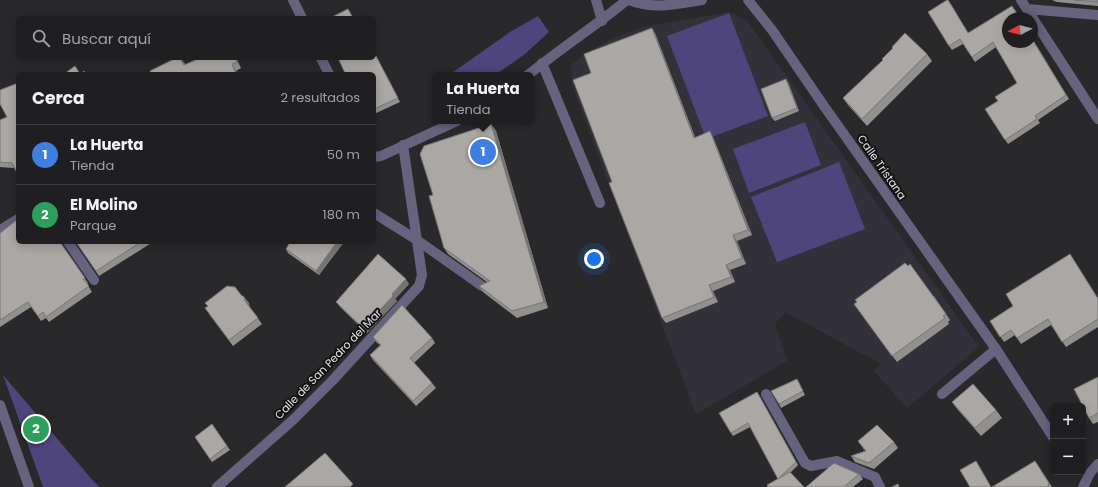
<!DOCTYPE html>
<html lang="es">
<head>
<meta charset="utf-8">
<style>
	body { margin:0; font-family:Poppins,sans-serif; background:#27272a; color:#f1f3f6 }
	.controls { position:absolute; right:12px; bottom:12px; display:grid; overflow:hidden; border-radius:6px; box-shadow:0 2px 10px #0003 }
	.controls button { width:36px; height:36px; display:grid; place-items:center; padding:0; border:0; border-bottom:1px solid #3c3d3f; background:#1f1f21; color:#f1f3f6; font:20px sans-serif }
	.compass { position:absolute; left:1002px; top:12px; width:36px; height:36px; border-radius:50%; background:#1f1f21; box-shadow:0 2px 10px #0003; rotate:263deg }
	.you { position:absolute; left:594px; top:259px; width:14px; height:14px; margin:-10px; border:3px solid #fff; border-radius:50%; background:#1a73e8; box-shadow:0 0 0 6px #1a73e833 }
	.badge { display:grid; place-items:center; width:26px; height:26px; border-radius:50%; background:#ea580c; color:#fff; font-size:13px; font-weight:700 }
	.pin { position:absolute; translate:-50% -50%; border:2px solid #fff; box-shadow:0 1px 4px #0006 }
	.popup { position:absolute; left:432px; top:72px; width:102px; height:52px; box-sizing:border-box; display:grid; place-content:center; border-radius:6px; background:#1f1f21; filter:drop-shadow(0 1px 3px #0005); font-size:13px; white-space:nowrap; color:#a1a2a5 }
	.popup b { font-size:15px; color:#f1f3f6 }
	.popup::after { content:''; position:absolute; left:50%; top:100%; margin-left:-8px; border:8px solid transparent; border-top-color:#1f1f21 }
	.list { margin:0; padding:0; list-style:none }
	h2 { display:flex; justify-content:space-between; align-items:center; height:52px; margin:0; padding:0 16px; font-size:17px }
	h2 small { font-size:13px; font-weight:400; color:#a1a2a5 }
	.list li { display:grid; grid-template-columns:26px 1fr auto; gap:12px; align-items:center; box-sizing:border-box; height:60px; padding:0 16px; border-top:1px solid #3c3d3f }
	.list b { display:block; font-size:15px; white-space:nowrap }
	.list p { margin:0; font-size:13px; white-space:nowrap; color:#a1a2a5 }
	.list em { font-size:13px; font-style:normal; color:#a1a2a5 }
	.icon { flex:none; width:22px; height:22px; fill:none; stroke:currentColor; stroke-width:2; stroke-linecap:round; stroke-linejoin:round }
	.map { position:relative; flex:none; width:1098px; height:487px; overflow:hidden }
	.search { position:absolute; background:#1f1f21; box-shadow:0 2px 10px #0003; left:16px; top:16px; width:360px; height:44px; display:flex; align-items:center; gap:10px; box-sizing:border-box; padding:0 14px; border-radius:6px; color:#a1a2a5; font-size:15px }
	.panel { position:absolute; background:#1f1f21; box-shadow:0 2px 10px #0003; left:16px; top:72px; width:360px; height:172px; border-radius:6px }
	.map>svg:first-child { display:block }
</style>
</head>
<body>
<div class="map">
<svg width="1098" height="487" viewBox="0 0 1098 487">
	<rect width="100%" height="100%" fill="#29292c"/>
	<path fill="#32313a" d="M729 12 735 14 748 22 979 347 907 408 874 371 881 364 785 312 775 324 787 361 696 414 608 182 572 84 571 65 586 53 611 39 643 27Z"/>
	<path fill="#4d457b" d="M729 13 768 116 706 139 667 36Z
		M538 16 549 32 525 54 495 75H449L510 32Z
		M805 122 821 165 749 193 733 149Z
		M839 162 865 229 777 262 751 197Z
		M3 375 95 483 100 487H43Z"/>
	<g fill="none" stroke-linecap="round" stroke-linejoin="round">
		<path stroke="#65637e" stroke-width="10" d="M293 0 302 18
			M596 0 602 21
			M629 0C654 10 676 4 702 0
			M748 0 772 30 824 106 996 349 1053 437
			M1021 0 1098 119
			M1027 9 1098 15
			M321 58 329 74
			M542 63 600 203
			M528 75C560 49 595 26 627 0
			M374 157 381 156 457 121
			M374 213 417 240 482 286
			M0 230 18 219
			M68 242 94 280
			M766 394 805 463 811 466 837 461 875 477 880 487
			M942 394 996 349
			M0 405 29 487
			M217 487 293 420 332 381 419 286 422 275 403 145
			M1083 487 1090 473 1098 464"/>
	</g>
	<path fill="#92908d" d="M1052 0H1098V6L1057 2Z
		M951 4 968 33 1015 10 1032 42V38L1069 99 1038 120 1040 123 1008 144 985 109 998 101 1017 83 996 47 975 62 963 44 952 50 949 46Z
		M655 33 695 137H713L752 235 737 241 746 264 730 270 735 282 713 291 718 302 666 323 662 318 591 73Z
		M892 47 927 54 932 61 867 126 848 105 843 98 883 60 893 49Z
		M376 56 378 60 400 102 374 114V58Z
		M236 58 241 68 236 71 238 74H151L184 62 185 65Z
		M788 82 799 111 775 121 772 118Z
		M7 117 14 168 0 167V120Z
		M491 124 496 131 548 308 517 318 483 292 479 286 487 282 448 254 444 248 433 195Z
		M0 233 62 242V245L88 283 87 284 92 292 49 322 46 318 41 321 31 307 0 327Z
		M76 242H153L99 276Z
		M344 242 319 275 288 253 286 249Z
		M1070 254 1098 298V327L1066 347 1051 325 1021 344 1015 335 1004 342 990 321 1013 306Z
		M409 284 395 299 397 301 367 333 340 307 336 302Z
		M241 295 244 297 249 303V306L262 324 233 346 209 314Z
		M934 296 950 320 948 322 949 324 897 362 854 304Z
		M373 337 432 338 435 343 414 363 432 383 436 388 416 406 373 360 370 355 380 345 376 342Z
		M1098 377V422L1093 424 1089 418Z
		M797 379 805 395 781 408 779 404Z
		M759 395 798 465 791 472 778 479 750 427 733 436 731 433Z
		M952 402 996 410 1002 418 981 436 958 410Z
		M212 424 230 450 212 462 195 437Z
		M858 441 894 442 898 448 874 469 855 462 851 456 865 451Z
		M1035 461 1052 487H992Z
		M859 474 863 479 853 487H806Z"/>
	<path fill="#777573" d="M652 28 655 33 697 143 694 138Z
		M180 58 184 62 188 71 184 65Z
		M235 58H236L241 68 237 62Z
		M232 64 236 71 238 74H236Z
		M786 79 788 82 799 111 797 108Z
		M491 124 496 131 548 308 544 302Z
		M710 131 713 137 752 235 748 230Z
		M733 235 737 241 746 264 742 258Z
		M337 242H344L319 275 316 271Z
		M726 265 730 270 735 282 731 277Z
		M406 279 409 284 395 299 397 301 367 333 363 328 392 294Z
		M709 285 713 291 718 302 714 297Z
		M244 297 249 303 250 307 245 301Z
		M757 392 759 395 798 465 796 462Z"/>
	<path fill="#aaa7a4" stroke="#777573" d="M947 0H948L968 33 1012 6 1020 18H1008V42H1032V39L1066 95 1035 116 1037 119 1005 140 985 109 998 101 995 97 1017 83 993 42 972 57 960 39 949 46 928 12Z
		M1074 0H1098V2Z
		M348 9 353 18H330Z
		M652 28 694 138 710 131 748 230 733 235 742 258 726 265 731 277 709 285 714 297 662 318 609 183 612 182 573 80 591 73 584 54Z
		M905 33 927 54 862 119 843 98 883 60 882 59 893 48 892 47Z
		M376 56 398 98 374 109V74H342L345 73 338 58H374V57Z
		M176 58H180L184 65 200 58H235L237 62 232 64 236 74H151L150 71Z
		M75 66 80 74H64Z
		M84 71 86 74H80Z
		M786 79 797 108 772 118 761 89Z
		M18 83V175L12 163 0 162V120L7 117 0 104V90Z
		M491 124 544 302 512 311 479 286 490 281 444 248 429 196 433 195 420 154 424 146Z
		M18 219V242H60L85 278 83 279 89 286 46 317 43 312 38 316 28 302 0 320V233Z
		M76 242H141L96 271Z
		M290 242H337L316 271 286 249Z
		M378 254 406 279 392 294 393 296 363 328 336 302Z
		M1070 254 1098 299V319L1062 342 1048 319 1017 338 1011 330 1000 337 990 321 1013 306 1006 294Z
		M905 263 908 266 910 264 946 314 943 316 945 318 892 356 854 304 857 302 855 300Z
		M227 286 235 287 241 295 244 297 245 301 258 318 229 340 205 308 208 306 205 303Z
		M402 305 432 338 410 358 432 383 413 401 370 355 381 345 373 337Z
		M1098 377V413L1089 418 1074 389Z
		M797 379 803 391 779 404 771 391Z
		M973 384 996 410 975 428 952 402Z
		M757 392 796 462 778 479 748 423 731 433 719 413Z
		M212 424 227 446 210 459 195 437Z
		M877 425 894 442 869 463 851 456 866 451 858 441Z
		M325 453 353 484 350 487H285Z
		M976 461 991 487H970L960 470Z
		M1035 461 1049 483 1048 484 1049 487H992Z
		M834 463 859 474 844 487H806Z
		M790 472 804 487H768L767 485Z
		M898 484 899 487H892Z"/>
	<g text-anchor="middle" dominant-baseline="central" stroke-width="4" stroke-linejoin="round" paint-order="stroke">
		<g font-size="11" fill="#e3e3e5" stroke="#121213">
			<text transform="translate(882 167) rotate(55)">Calle Tristana</text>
			<text transform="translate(328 364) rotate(-46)">Calle de San Pedro del Mar</text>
		</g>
	</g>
</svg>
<div class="controls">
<button>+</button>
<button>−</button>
</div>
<svg class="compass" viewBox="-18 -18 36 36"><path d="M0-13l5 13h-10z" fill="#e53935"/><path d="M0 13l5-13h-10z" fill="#a1a2a5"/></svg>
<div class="you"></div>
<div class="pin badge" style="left:483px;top:152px;background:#3f7fe0">1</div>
<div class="popup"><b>La Huerta</b>Tienda</div>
<div class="pin badge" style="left:36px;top:429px;background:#2e9e5b">2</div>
<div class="search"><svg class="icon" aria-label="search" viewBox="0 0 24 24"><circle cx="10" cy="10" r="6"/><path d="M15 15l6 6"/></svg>Buscar aquí</div>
<section class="panel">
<h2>Cerca<small>2 resultados</small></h2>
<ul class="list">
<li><span class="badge" style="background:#3f7fe0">1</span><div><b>La Huerta</b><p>Tienda</p></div><em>50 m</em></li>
<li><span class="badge" style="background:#2e9e5b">2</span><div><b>El Molino</b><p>Parque</p></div><em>180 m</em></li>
</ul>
</section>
</div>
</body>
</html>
